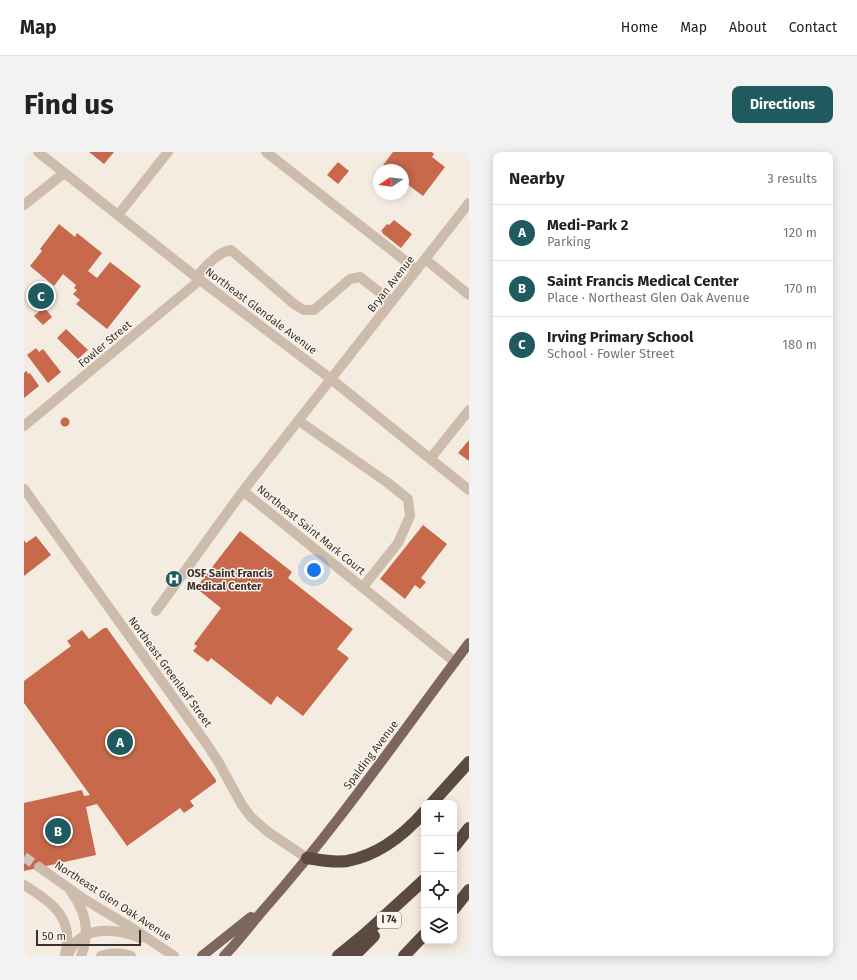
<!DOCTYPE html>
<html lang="en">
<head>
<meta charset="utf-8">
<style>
	body { margin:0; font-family:"Fira Sans",sans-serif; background:#f2f2f2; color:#222 }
	.controls { position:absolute; right:12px; bottom:12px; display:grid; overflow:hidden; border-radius:8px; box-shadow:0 2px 10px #0003 }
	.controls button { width:36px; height:36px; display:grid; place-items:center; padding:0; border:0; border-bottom:1px solid #e0e0e0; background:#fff; color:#222; font:20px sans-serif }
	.compass { position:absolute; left:349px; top:12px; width:36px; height:36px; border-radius:50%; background:#fff; box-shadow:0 2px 10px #0003; rotate:257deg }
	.scale { position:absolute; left:12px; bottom:10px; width:105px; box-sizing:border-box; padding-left:4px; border:2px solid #3b302b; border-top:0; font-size:11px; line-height:14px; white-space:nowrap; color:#3b302b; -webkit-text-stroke:3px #fbf5ee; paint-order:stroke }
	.you { position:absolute; left:290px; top:418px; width:14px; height:14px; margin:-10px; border:3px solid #fff; border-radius:50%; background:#1a73e8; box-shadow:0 0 0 6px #1a73e833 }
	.badge { display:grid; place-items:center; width:26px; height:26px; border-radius:50%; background:#1f5a5e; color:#fff; font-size:13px; font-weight:700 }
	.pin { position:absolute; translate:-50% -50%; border:2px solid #fff; box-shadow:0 1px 4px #0006 }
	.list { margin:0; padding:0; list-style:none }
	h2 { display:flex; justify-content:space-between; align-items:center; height:52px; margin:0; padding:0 16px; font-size:17px }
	h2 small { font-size:13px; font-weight:400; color:#767676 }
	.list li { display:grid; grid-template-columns:26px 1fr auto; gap:12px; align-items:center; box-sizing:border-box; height:56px; padding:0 16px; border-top:1px solid #e0e0e0 }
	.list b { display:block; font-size:15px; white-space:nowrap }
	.list p { margin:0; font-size:13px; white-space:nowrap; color:#767676 }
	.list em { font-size:13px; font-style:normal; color:#767676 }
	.icon { flex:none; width:22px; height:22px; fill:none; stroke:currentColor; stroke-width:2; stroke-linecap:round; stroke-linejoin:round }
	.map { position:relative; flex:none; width:445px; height:804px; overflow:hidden; border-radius:8px }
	header { display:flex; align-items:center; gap:24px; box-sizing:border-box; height:56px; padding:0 20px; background:#fff; border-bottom:1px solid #e0e0e0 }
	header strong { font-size:19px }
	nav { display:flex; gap:22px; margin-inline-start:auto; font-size:14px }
	.intro { display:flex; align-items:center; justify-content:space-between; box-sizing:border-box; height:96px; padding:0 24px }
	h1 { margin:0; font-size:28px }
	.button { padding:10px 18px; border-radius:8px; background:#1f5a5e; color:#fff; font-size:14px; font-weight:700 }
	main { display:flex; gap:24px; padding:0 24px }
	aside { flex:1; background:#fff; border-radius:8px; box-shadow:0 2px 10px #0003 }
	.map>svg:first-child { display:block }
</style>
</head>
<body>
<header>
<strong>Map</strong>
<nav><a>Home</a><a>Map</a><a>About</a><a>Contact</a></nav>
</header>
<div class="intro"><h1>Find us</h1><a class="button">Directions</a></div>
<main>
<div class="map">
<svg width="445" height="804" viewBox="0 0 445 804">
	<rect width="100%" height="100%" fill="#f4ebe1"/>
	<path fill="#c8694b" d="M65 0H90L80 12Z
		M369 0H408L410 2 408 5 421 15 399 44 379 29V18H365L359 13Z
		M314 10 325 19 314 32 303 23Z
		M370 68 388 82 377 96 358 81 359 80 357 79 363 72 365 73Z
		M35 72 51 85 53 81 78 101 64 119 73 126 86 110 117 134 83 177 52 152 56 148 49 142 53 138 50 136 52 133 39 122 30 134 6 114 18 99 16 97Z
		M20 155 28 165 19 173 10 164Z
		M42 177 64 198 54 207 33 186Z
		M12 196 15 200 19 197 37 220 24 231 3 203Z
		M2 219 5 222 6 221 15 234 0 246V221Z
		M36.5 270a4.5 4.5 0 1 1 9 0a4.5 4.5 0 1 1-9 0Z
		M445 288V309L434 301Z
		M399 373 423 392 397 426 402 430 396 437 391 433 381 447 356 427Z
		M216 379 268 420 264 426 329 477 313 497 325 506 279 564 253 544 247 553 187 506 184 510 169 499 173 494 170 492 197 456 172 436Z
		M12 384 27 403 0 424V388L2 391Z
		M80 476H83L192 628V630L166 649 170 654 160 661 156 656 103 694 73 652 62 655 72 703 0 719V651L58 638 60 644 66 643 0 551V529L47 494 43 489 58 478 65 487Z"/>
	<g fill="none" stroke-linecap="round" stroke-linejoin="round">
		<path stroke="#cfc6bd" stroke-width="10" stroke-dasharray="10 5" stroke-linecap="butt" d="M0 705 15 715"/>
		<path stroke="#cdbbac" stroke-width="10" d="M14 0 176 128 307 227 445 338
			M242 0 393 118
			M0 53 40 21
			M94 63 144 0
			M401 107 445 143
			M172 125C183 114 192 101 207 98L270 152 280 158H290L326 127 336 125 368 150
			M275 269 364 331 384 347 386 364 374 391 339 435
			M0 274 176 128
			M406 307 445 258
			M0 337 182 591 195 611 218 653 227 665 244 680 283 706
			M132 459 219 339
			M431 510 219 339 445 51
			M15 715 60 747 108 776 150 804
			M0 733C28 750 51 766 41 803
			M47 740C62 759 66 781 57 804
			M43 804C46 800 48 795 51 791 67 773 97 778 116 786
			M77 804C88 800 97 800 107 804"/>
		<path stroke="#7d675c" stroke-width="10" d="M178 804 227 765
			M200 804C215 789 227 772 241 756 315 672 378 580 445 491"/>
		<path stroke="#5c4a42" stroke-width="12" d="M408 651 445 610
			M430 695 445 676
			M283 706C296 708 309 711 323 709 355 703 379 684 400 660
			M430 757 445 738
			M314 804 341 782 400 728
			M330 804 350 784
			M380 804 400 783"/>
	</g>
	<defs>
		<g id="hospital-disc" transform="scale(0.9)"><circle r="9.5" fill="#1f5a5e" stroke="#fbf5ee"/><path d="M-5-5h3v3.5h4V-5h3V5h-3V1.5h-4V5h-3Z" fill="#fff"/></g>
	</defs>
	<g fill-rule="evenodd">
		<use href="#hospital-disc" x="150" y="427"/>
	</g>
	<g text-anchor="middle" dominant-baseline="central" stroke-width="3" stroke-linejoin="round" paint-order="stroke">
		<rect fill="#fbf5ee" stroke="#756b66" stroke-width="1" x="353" y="760" width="24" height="16" rx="3"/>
		<g font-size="10" font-weight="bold" fill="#3b302b">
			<text x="365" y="768">I 74</text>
		</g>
		<g font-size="11" fill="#3b302b" stroke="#fbf5ee">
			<text transform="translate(367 132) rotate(-52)">Bryan Avenue</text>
			<text transform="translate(237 159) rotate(37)">Northeast Glendale Avenue</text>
			<text transform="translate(81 192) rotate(-40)">Fowler Street</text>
			<text transform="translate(287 378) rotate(39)">Northeast Saint Mark Court</text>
			<text transform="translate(146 520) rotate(54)">Northeast Greenleaf Street</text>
			<text transform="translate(347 603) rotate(-53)">Spalding Avenue</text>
			<text transform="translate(89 749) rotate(33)">Northeast Glen Oak Avenue</text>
		</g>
		<g font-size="11" font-weight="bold" fill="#3b302b" stroke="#fbf5ee" text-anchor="start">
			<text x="163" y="421">OSF Saint Francis<tspan x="163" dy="13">Medical Center</tspan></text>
		</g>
	</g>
</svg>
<div class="controls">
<button>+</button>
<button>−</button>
<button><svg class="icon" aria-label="locate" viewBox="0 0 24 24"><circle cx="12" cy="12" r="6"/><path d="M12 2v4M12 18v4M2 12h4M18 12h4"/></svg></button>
<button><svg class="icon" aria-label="layers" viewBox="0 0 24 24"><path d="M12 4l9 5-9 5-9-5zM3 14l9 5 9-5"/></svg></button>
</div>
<svg class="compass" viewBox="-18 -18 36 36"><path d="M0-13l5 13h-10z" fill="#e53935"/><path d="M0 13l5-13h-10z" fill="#767676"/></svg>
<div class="scale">50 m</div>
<div class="you"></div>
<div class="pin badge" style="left:96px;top:590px">A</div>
<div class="pin badge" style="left:34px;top:679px">B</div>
<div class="pin badge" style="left:17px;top:144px">C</div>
</div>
<aside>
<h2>Nearby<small>3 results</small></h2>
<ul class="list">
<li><span class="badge">A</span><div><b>Medi-Park 2</b><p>Parking</p></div><em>120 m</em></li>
<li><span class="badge">B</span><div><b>Saint Francis Medical Center</b><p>Place · Northeast Glen Oak Avenue</p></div><em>170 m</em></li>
<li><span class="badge">C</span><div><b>Irving Primary School</b><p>School · Fowler Street</p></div><em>180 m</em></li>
</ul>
</aside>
</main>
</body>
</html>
